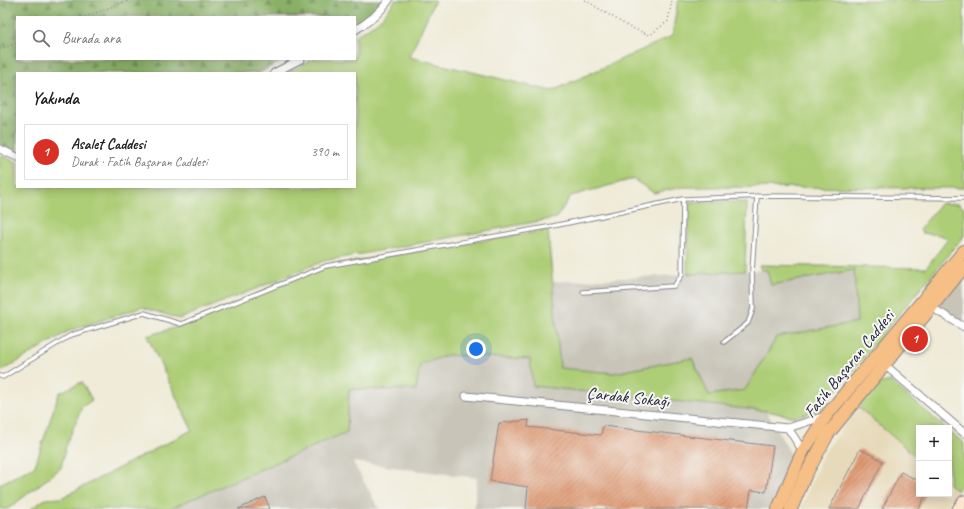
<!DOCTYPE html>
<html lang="tr">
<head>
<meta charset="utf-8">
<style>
	body { margin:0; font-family:Caveat,sans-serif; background:#f2f2f2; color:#202124 }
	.controls { position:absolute; right:12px; bottom:12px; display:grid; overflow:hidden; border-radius:0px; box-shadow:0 2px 10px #0003 }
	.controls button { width:36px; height:36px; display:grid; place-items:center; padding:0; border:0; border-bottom:1px solid #e0e0e0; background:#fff; color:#202124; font:20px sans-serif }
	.you { position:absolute; left:476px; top:349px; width:14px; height:14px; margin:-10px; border:3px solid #fff; border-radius:50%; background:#1a73e8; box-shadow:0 0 0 6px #1a73e833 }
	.badge { display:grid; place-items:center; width:26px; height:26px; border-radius:50%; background:#d93025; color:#fff; font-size:13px; font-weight:700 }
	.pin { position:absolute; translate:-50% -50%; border:2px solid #fff; box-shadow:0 1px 4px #0006 }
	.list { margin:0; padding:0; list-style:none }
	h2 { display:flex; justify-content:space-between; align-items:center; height:52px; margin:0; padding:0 16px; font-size:17px }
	h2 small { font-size:13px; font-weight:400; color:#757577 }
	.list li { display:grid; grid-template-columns:26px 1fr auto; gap:12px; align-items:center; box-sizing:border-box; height:56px; margin:0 8px 8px; padding:0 8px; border:1px solid #e0e0e0; border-radius:0px }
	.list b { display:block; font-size:15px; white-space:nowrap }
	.list p { margin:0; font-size:13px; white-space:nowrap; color:#757577 }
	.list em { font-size:13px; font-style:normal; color:#757577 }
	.icon { flex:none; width:22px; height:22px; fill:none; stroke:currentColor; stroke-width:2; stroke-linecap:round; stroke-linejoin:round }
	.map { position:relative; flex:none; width:964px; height:509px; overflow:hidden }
	.search { position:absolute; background:#fff; box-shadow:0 2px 10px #0003; left:16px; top:16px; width:340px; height:44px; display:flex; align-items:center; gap:10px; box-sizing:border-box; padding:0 14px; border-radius:0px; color:#757577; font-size:15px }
	.panel { position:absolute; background:#fff; box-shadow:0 2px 10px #0003; left:16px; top:72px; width:340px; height:116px; border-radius:0px }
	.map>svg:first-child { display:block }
</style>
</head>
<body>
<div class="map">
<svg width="964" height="509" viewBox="0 0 964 509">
	<defs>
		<pattern id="forest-firs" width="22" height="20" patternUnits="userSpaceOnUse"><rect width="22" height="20" fill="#8ab067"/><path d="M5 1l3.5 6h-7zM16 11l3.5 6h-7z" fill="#708f56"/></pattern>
		<pattern id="building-hatch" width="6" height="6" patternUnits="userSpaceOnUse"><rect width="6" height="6" fill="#df9a73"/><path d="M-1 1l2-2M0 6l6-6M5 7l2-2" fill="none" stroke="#b47d60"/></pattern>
	</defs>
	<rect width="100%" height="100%" fill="#f6f6f2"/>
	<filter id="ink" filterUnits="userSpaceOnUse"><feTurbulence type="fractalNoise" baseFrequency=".025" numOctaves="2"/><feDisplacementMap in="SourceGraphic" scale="8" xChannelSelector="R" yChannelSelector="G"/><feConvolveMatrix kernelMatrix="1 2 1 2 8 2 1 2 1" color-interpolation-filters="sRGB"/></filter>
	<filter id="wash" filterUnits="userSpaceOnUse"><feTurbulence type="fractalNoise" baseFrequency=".012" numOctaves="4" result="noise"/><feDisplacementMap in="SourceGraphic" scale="16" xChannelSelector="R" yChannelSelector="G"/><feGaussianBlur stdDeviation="0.9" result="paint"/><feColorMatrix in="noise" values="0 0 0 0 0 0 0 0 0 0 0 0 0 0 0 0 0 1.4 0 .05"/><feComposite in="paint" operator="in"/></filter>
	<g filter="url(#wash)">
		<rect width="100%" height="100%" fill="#efebd8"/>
		<path fill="#e7daba" d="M858 407 919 459V494H949V484L957 491 946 509H801L823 454Z"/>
		<path fill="#c8c4b8" d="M964 263V328L928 306Z
			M767 270 771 285 854 270 857 322 777 337 745 390 709 395 692 358 614 373 560 369 553 282Z
			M447 355 530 359 534 386 766 411 793 458 772 509H474L477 478 353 462 379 509H169L346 432 349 389 416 390 420 365Z"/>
		<path fill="#adcd76" stroke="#687858" d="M395 0H435L409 57 552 91 672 36 678 0H964V188L682 187 654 193 633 179 571 196 556 218 324 261 258 288 179 319 142 307 69 331 0 372V155L17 162V187H355V73H286L313 59H355V36C373 26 384 18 395 0Z
			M689 202H747L745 271 687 274Z
			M941 203 958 204 964 208V236L820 410 795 417 766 411 533 386 530 359 447 355 420 365 416 390 349 389 347 432 169 509H31L45 499 61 498 192 430 147 336 180 326 326 266 548 230 560 368 614 373 692 358 709 395 745 390 777 337 857 322 854 270 771 285 767 270H761L759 265 926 268 948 239 940 235 922 233 920 229Z
			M890 381 946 428H919V459L858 407 878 384Z
			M82 382 92 400 82 407 66 446 61 468 8 509H0V484L35 466 59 393Z
			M949 431 964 443V482L957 491 949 484Z"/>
		<path fill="url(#forest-firs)" stroke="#566951" d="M0 0H384C377 11 366 18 355 24V17H17V59H286L259 73H17V152L0 145Z"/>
		<g id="blocks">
			<path fill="url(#building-hatch)" d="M529 420 528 427 601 435 603 426 773 446 766 492 751 490 748 509H526L528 487 490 481 499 423Z
				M860 449 883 461 859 509H829Z
				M901 472 919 481V494H926L919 509H882Z
				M265 497 270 509H238Z"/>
		</g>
	</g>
	<g filter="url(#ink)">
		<use href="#blocks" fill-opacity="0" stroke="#88868a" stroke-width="1"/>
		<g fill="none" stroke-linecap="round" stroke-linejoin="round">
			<g stroke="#88868a" stroke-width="5.5">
				<path id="lane" d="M583 292 674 286 682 275 683 199
					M724 342 748 323 753 309 752 271 757 196
					M0 376 3 377 71 335 144 313 181 324 326 266 553 226 683 199 768 196 964 198"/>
			</g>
			<g stroke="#88868a" stroke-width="9">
				<path id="street" d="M355 30C369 22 380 13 389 0
					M274 73 301 59
					M0 149 17 157
					M931 307 964 327
					M885 365 964 433
					M466 396 788 428 825 416
					M788 428 803 451"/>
			</g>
			<g stroke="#88868a" stroke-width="13">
				<path id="secondary" d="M958 509 964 501"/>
			</g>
			<g stroke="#88868a" stroke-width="14">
				<path id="primary" d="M778 509 796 466 803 451 826 416 964 251
					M791 509 805 476 828 434 964 267"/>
			</g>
			<path stroke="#88868a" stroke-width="1.5" stroke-dasharray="1 3" stroke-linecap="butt" d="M585 0 629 27 650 35 668 21 672 0
				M85 17 130 0
				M0 49 17 43"/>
			<use href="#lane" stroke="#fff" stroke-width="3.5"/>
			<use href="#street" stroke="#fff" stroke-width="7"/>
			<use href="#secondary" stroke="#fbe5cf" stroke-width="11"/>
			<use href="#primary" stroke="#f5bf86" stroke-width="12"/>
		</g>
	</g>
	<g text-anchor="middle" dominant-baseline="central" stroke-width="4" stroke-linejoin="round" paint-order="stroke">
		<g font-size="17" fill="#22223b" stroke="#f6f6f2">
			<text transform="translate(849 364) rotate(-51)">Fatih Başaran Caddesi</text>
			<text transform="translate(628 397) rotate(6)">Çardak Sokağı</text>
		</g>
	</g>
</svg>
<div class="controls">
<button>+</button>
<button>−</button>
</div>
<div class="you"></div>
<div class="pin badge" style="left:915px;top:339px">1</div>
<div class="search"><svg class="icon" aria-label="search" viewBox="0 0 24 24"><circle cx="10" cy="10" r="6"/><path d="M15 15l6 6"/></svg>Burada ara</div>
<section class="panel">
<h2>Yakında<small></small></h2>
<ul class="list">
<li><span class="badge">1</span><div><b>Asalet Caddesi</b><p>Durak · Fatih Başaran Caddesi</p></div><em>390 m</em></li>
</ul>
</section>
</div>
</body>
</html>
